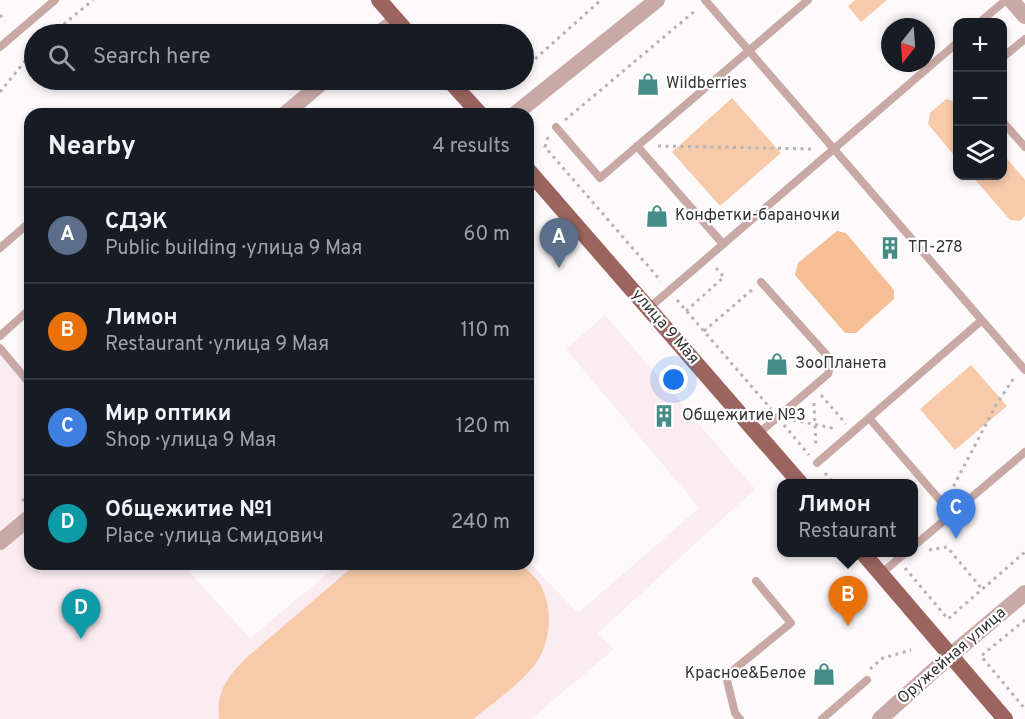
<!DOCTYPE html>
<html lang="en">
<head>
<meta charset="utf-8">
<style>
	body { margin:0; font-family:Overpass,sans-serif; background:#20242c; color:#f1f3f6 }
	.controls { position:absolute; right:18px; top:18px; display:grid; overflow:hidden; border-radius:12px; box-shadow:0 3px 9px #0003 }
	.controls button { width:54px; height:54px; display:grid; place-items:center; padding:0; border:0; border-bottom:2px solid #363941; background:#171b24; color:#f1f3f6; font:30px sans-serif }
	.compass { position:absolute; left:881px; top:18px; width:54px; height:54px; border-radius:50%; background:#171b24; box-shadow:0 3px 9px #0003; rotate:197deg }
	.you { position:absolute; left:674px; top:380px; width:21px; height:21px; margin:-15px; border:4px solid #fff; border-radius:50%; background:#1a73e8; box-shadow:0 0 0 9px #1a73e833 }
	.badge { display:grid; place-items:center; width:39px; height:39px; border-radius:50%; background:#458c87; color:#fff; font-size:20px; font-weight:700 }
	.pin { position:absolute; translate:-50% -50px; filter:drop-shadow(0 2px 3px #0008) }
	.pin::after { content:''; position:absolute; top:32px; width:21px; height:18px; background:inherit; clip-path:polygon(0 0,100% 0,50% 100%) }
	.popup { position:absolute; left:777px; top:479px; width:141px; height:78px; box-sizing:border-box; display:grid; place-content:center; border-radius:12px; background:#171b24; filter:drop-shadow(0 2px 4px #0005); font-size:20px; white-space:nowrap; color:#9ea1a6 }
	.popup b { font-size:22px; color:#f1f3f6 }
	.popup::after { content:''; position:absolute; left:50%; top:100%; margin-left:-12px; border:12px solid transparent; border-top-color:#171b24 }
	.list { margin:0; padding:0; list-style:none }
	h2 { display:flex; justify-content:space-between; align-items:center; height:78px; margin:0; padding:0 24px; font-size:26px }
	h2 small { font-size:20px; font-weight:400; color:#9ea1a6 }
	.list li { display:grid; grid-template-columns:39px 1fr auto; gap:18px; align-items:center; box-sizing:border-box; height:96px; padding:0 24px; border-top:2px solid #363941 }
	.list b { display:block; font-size:22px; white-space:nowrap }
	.list p { margin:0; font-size:20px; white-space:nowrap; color:#9ea1a6 }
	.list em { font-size:20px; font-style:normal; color:#9ea1a6 }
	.icon { flex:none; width:33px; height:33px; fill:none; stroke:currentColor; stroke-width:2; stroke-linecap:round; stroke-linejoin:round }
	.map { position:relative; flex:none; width:1025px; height:719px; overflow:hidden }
	.search { position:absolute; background:#171b24; box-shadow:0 3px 9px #0003; left:24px; top:24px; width:510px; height:66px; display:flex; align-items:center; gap:15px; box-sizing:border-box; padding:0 21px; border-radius:33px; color:#9ea1a6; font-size:22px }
	.panel { position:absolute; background:#171b24; box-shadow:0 3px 9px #0003; left:24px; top:108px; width:510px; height:462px; border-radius:18px }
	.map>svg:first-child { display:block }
</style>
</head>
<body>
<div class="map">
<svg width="1025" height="719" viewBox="0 0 1025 719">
	<rect width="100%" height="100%" fill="#fefafb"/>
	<path fill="#faecf1" d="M605 315 755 489 598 633 614 649 531 719H0V352L30 388V564H182L250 638 339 564H528V561L578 613 699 508 566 349Z"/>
	<path fill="#f7caa9" d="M855 0H887L861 22 848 6Z
		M732 98 781 153 720 206 672 152Z
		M946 99 957 102V159L928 124 930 113Z
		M1003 154 1025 180V216L1020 221 1010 220 972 176H1002Z
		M971 365 1007 406 955 450 920 409Z
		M356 564H522C527 570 533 575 538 581 553 604 552 637 538 660 526 680 492 704 473 719H219C216 691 227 678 245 659Z"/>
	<path fill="#f5be94" d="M837 231 846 233 894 290V299L856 333H845L795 275 798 263Z"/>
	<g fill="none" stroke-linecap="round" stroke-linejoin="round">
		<path stroke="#b6b3b4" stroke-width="3" stroke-dasharray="3 4.5" stroke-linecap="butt" d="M0 15 5 21
			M52 34 93 0
			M524 69 601 0
			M508 82 511 80
			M0 92 34 50
			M565 120 696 10
			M548 137 545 147 661 281
			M658 146 814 149
			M677 300 771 409
			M686 311 724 277 715 267
			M704 331 753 289
			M821 395 846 424
			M814 403 816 447
			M793 420 837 429
			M784 425 809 455
			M825 473 834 484
			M950 493 996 405 1014 378
			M22 501 30 495
			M929 550 947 547 982 589
			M905 568 948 619 1025 552
			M1025 620 981 656 1025 709
			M870 669 883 658 911 650"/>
		<path stroke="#c9a9a6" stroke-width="8" d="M705 0 1025 370
			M980 22 1006 0
			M0 47 55 0
			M1002 58 1025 39
			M1002 121 1025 147
			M556 127 600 178 808 0
			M637 146 723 244
			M0 248 30 222
			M649 308 958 42
			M0 336 30 309
			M0 348 30 384
			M869 418 952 514
			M758 434 828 374 832 361 761 282
			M817 463 982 320
			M914 546 1025 452
			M881 574 906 552
			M740 719 735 713 726 676 791 623 756 581
			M822 719 867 680"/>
		<path stroke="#c9a9a6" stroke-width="16" d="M1011 0 1025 16
			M378 34 396 20
			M285 114 325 80
			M515 114 657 0
			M0 542 30 517
			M950 656 1025 593"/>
		<path stroke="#c9a9a6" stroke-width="16" d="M880 719 950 656"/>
		<path stroke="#9b645f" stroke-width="16" d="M379 0 409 34
			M449 80 480 114
			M528 170 801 484
			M862 552 1005 719"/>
	</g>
	<defs>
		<g id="shop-bare" transform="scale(1.8)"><path d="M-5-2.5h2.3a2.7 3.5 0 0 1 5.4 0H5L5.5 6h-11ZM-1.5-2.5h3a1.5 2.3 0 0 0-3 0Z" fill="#458c87" stroke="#fff" stroke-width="2.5" paint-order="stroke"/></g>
		<g id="building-bare" transform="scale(1.8)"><path d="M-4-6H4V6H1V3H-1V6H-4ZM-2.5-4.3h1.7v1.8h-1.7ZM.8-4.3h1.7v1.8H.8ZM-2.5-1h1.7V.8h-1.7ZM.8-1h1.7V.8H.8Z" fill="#458c87" stroke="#fff" stroke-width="2.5" paint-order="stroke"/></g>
	</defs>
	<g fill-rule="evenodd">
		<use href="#shop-bare" x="648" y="84"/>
		<use href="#shop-bare" x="657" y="216"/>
		<use href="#building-bare" x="890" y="248"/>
		<use href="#shop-bare" x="777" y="364"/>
		<use href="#building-bare" x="664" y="416"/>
		<use href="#shop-bare" x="824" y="674"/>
	</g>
	<g text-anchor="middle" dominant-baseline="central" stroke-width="4.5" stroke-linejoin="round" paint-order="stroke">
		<g font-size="16" fill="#373435" stroke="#fff" text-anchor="start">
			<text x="666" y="84">Wildberries</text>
			<text x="675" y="216">Конфетки-бараночки</text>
			<text x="908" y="248">ТП-278</text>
			<text x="795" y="364">ЗооПланета</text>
			<text x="682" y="416">Общежитие №3</text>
			<text x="806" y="674" text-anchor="end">Красное&amp;Белое</text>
		</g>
		<g font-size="16" fill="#373435" stroke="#fff">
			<text transform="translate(665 327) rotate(49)">улица 9 Мая</text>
			<text transform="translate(952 656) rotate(-41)">Оружейная улица</text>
		</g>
	</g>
</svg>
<div class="controls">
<button>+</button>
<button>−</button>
<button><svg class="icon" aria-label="layers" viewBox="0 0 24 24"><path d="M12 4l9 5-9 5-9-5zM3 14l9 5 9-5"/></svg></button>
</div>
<svg class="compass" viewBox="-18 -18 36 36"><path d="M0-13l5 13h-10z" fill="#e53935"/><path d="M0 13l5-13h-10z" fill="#9ea1a6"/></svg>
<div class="you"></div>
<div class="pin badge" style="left:559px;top:268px;background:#5c6f8a">A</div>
<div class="pin badge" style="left:848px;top:626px;background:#e8710a">B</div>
<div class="popup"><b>Лимон</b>Restaurant</div>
<div class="pin badge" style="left:956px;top:539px;background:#3f7fe0">C</div>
<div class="pin badge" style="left:81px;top:639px;background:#0f9aa8">D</div>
<div class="search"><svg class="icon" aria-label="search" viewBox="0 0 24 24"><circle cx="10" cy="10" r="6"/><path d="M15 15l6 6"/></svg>Search here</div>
<section class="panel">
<h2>Nearby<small>4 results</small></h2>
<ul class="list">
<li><span class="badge" style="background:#5c6f8a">A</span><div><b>СДЭК</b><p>Public building · улица 9 Мая</p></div><em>60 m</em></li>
<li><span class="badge" style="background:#e8710a">B</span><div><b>Лимон</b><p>Restaurant · улица 9 Мая</p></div><em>110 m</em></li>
<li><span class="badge" style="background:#3f7fe0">C</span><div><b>Мир оптики</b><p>Shop · улица 9 Мая</p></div><em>120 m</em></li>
<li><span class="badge" style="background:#0f9aa8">D</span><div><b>Общежитие №1</b><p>Place · улица Смидович</p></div><em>240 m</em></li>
</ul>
</section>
</div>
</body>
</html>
